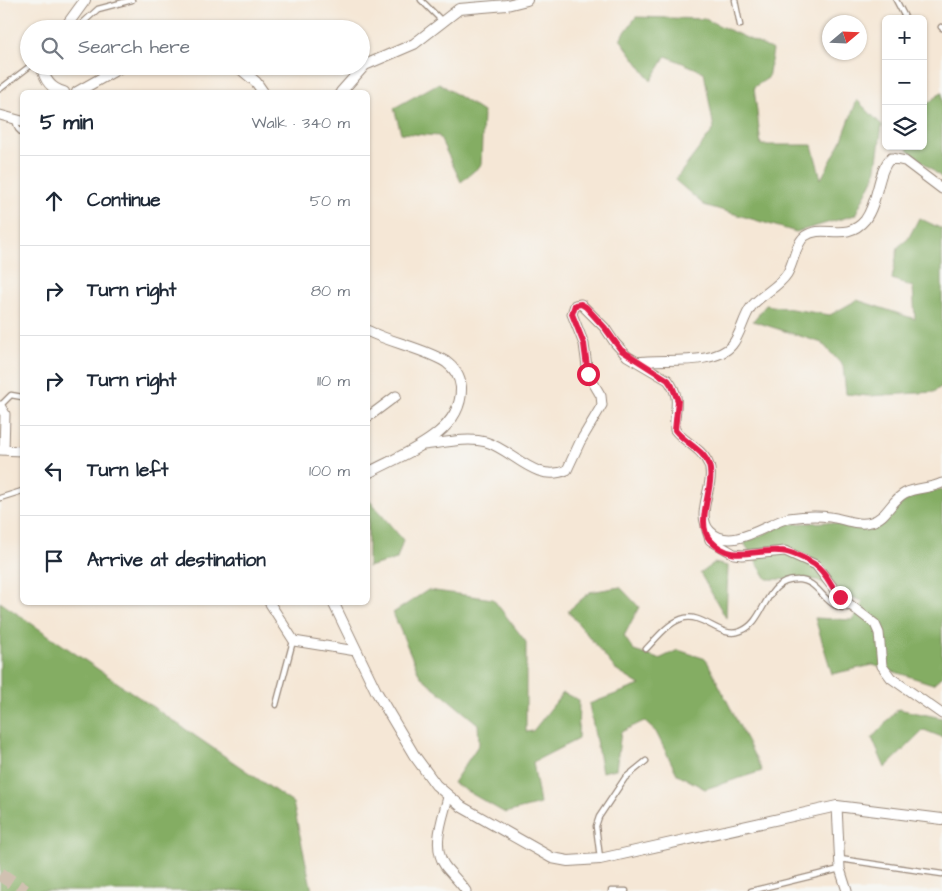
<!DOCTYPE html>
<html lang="en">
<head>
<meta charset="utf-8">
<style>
	body { margin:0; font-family:"Architects Daughter",sans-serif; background:#f2f2f3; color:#1f2937 }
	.controls { position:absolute; right:15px; top:15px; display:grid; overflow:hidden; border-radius:8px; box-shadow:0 1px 4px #0004 }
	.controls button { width:45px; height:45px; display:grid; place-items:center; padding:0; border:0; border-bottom:1px solid #e0e1e3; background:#fff; color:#1f2937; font:25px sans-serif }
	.compass { position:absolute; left:822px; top:15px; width:45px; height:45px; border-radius:50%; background:#fff; box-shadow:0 1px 4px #0004; rotate:71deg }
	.stop { position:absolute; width:15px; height:15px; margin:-11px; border:4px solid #e11d48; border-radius:50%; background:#fff }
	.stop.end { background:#e11d48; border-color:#fff; box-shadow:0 1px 5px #0008 }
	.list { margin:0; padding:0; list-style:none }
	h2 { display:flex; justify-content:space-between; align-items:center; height:65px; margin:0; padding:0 20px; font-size:21px }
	h2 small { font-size:16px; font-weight:400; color:#747a83 }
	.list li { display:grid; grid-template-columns:32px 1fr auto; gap:15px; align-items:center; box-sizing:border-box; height:90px; padding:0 20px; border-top:1px solid #e0e1e3 }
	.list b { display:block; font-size:19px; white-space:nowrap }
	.list em { font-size:16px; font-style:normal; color:#747a83 }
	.icon { flex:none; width:28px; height:28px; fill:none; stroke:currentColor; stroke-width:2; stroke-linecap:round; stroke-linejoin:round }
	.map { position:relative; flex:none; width:942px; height:891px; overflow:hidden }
	.search { position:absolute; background:#fff; box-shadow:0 1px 4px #0004; left:20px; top:20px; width:350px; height:55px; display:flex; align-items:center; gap:12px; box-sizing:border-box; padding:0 18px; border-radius:28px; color:#747a83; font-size:19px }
	.panel { position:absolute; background:#fff; box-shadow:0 1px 4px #0004; left:20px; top:90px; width:350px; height:515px; border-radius:8px }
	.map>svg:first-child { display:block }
</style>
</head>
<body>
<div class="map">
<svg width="942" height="891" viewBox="0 0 942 891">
	<rect width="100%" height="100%" fill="#f6f6f2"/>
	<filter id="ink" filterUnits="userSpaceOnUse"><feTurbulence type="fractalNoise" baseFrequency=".02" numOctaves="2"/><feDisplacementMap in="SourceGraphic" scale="10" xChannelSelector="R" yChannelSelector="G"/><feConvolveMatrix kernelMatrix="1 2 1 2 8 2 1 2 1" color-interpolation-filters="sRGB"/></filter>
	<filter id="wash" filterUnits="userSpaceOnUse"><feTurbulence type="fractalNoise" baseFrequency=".0096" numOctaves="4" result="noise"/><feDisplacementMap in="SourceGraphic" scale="20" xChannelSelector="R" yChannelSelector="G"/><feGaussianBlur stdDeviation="1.12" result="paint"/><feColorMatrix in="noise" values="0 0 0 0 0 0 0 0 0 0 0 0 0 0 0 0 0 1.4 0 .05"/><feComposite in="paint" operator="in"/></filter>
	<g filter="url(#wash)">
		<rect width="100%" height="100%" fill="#f5e7d6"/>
		<path fill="#84ad64" stroke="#606c41" d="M636 17 705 19 773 50 768 78 754 87 761 145H812L821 179 841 142 857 100 882 125 875 175 855 215 796 232 704 205 675 180 714 129 704 72 666 56 651 81 620 39Z
			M439 83 483 112 481 165 461 182 439 136 401 133 394 108Z
			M941 93H942V178L907 149 908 146H923V107Z
			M919 218 942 229V386L934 392 869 396 846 394 843 366 822 343 753 321 766 305 830 315 857 300 915 319 913 287 892 279 898 247 908 239Z
			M942 489V676L933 684 873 665 832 674 815 618 853 620 863 602 817 580 767 579 744 543 786 524 827 522 869 529 886 522 908 496Z
			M368 499 403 540 397 559 368 567Z
			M714 563 728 566 726 618 700 573Z
			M620 587 639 607 624 636 634 651 659 659 678 650 706 659 762 771 705 789 677 774 656 732 644 721 621 732 616 769 602 772 589 704 640 685 617 671 568 611 590 592Z
			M428 590 493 599 526 642V732L533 731 563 693 579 700 578 739 533 762 540 804 505 813 453 783 479 744 478 724 420 676 393 613Z
			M0 602 293 803 312 891H0Z
			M898 709 942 718V737L924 730 885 768 872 738Z"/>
	</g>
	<g filter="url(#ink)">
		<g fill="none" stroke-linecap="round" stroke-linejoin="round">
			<path stroke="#d0c1b1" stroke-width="14" stroke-dasharray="14 7" stroke-linecap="butt" d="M0 874 25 891"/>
			<g stroke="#98887a" stroke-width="7">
				<path id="service" d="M421 0 442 21
					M735 0 740 25
					M896 0 906 19
					M941 27 942 28
					M76 29 98 9 132 0
					M0 89 30 66
					M15 120 18 129 22 133
					M0 406 11 395 22 397
					M0 498 22 491
					M646 649C656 639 667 624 681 619 703 611 720 640 741 631 767 621 763 579 798 580 822 580 825 614 852 607
					M276 705 293 641
					M600 858 596 826 599 817 625 778 646 761
					M840 859 942 874
					M611 891H626
					M751 891 840 869"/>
			</g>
			<g stroke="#98887a" stroke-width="11">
				<path id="minor" d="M0 115 22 121
					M637 362C664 358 715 366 732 345 741 334 743 318 751 307 761 294 778 288 787 274 794 263 795 244 805 236 823 223 846 243 865 220 879 201 877 171 891 158L905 161 942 189
					M0 406 5 414 4 450
					M368 417 396 396
					M423 445C443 443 467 437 486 442 513 450 536 484 567 470L580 442 602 405 601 396 588 374 584 344 572 314 575 305 581 304 605 328 615 343 627 356 668 380C683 400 673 409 675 430 685 443 702 448 709 465 716 485 694 514 710 531 731 553 767 523 789 518 802 516 817 515 830 517 844 519 858 526 871 522 888 517 891 500 905 493 917 487 930 489 942 483
					M0 450 22 451
					M706 527 710 540 734 554 742 555 785 551 816 565 840 597 875 624 879 633 882 666 891 678 942 714
					M269 602 294 641 356 651
					M448 797C443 818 431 846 445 866 452 875 460 882 466 891
					M837 806 840 869 847 891"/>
			</g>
			<g stroke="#98887a" stroke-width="12">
				<path id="tertiary" d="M64 29 85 0
					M42 66C44 79 51 89 64 92
					M237 66 256 82 263 92
					M77 92 123 66
					M341 92 365 65 414 44 459 9 507 5 527 0
					M368 331C392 343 423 348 446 362 454 368 460 377 461 387 463 435 400 455 368 473
					M333 602 376 691 414 755 436 785 462 807 552 858 568 861 600 859 837 806 942 819"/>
			</g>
			<use href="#service" stroke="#fff" stroke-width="4.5"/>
			<use href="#minor" stroke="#fff" stroke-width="9"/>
			<use href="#tertiary" stroke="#fff" stroke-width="10"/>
		</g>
	</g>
	<g fill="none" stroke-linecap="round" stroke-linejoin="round" filter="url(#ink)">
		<path stroke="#e11d48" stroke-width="6" d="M588 374 584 344 572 314 575 305 581 304 586 307 605 328 621 350 668 380 672 386 678 401 675 430C685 443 703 449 709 465 716 486 694 522 710 540 732 564 753 549 779 551 790 551 804 558 814 564 826 571 831 587 840 597"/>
	</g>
</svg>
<div class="controls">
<button>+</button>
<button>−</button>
<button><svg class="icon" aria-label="layers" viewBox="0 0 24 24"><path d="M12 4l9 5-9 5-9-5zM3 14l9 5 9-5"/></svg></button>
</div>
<svg class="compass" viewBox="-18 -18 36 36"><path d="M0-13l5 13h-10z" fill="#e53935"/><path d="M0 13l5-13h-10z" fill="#747a83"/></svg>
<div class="stop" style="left:588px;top:374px"></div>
<div class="stop end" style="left:840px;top:597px"></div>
<div class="search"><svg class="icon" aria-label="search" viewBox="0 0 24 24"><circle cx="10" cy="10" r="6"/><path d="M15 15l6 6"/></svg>Search here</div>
<section class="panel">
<h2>5 min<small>Walk · 340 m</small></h2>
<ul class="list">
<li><svg class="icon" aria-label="ahead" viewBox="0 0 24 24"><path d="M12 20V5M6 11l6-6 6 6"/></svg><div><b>Continue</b></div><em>50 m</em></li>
<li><svg class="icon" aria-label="right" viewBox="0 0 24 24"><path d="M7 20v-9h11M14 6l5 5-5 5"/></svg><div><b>Turn right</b></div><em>80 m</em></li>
<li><svg class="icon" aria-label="right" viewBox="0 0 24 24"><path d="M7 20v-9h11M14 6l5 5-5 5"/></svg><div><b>Turn right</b></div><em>110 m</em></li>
<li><svg class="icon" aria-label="left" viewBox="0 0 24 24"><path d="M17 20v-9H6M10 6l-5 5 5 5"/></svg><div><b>Turn left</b></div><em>100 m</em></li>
<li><svg class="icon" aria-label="arrive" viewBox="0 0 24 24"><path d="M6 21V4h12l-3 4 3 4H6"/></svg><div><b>Arrive at destination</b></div></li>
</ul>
</section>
</div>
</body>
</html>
